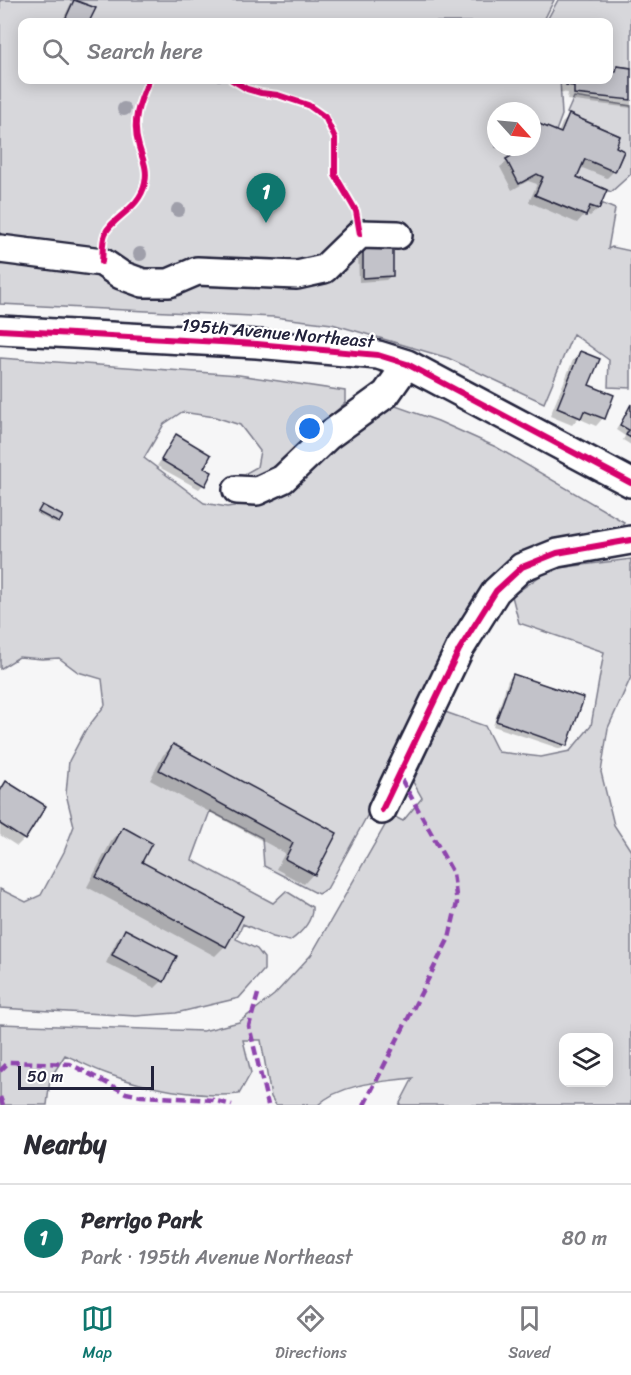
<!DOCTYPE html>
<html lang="en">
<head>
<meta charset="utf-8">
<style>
	body { margin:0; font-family:Sriracha,sans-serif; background:#f2f2f3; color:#2b2b33 }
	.controls { position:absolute; right:18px; bottom:18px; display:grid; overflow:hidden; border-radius:12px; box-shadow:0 3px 15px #0003 }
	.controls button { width:54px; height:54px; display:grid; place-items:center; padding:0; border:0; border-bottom:2px solid #e1e1e2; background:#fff; color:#2b2b33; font:30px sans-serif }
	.compass { position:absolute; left:487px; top:102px; width:54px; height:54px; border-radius:50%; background:#fff; box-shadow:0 3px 15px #0003; rotate:117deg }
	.scale { position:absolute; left:18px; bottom:15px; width:136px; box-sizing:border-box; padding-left:6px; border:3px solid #22223b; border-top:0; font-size:16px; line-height:21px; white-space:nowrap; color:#22223b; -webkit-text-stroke:4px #fff; paint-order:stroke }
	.you { position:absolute; left:310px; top:429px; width:21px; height:21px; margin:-15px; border:4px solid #fff; border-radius:50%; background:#1a73e8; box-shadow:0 0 0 9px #1a73e833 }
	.badge { display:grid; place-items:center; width:39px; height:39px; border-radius:50%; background:#0f766e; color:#fff; font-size:20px; font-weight:700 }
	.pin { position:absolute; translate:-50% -50px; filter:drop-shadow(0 2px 3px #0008) }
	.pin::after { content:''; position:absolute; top:32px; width:21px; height:18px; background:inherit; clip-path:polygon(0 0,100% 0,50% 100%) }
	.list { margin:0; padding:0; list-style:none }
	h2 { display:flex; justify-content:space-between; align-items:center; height:78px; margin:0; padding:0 24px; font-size:26px }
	h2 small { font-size:20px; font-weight:400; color:#7c7c81 }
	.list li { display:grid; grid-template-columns:39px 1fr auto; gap:18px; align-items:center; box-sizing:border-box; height:108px; padding:0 24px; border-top:2px solid #e1e1e2 }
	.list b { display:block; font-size:22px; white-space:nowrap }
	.list p { margin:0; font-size:20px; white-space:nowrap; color:#7c7c81 }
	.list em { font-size:20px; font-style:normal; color:#7c7c81 }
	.icon { flex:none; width:33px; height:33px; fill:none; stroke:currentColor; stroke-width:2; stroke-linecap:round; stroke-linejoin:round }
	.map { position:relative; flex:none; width:631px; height:1105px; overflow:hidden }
	.search { position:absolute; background:#fff; box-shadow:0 3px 15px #0003; left:18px; right:18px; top:18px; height:66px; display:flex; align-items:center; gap:15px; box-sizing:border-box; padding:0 21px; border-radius:12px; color:#7c7c81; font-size:22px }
	.sheet { height:186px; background:#fff }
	nav { display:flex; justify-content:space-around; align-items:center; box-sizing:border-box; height:84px; border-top:2px solid #e1e1e2; background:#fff; font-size:16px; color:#7c7c81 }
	nav a { display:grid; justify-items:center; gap:3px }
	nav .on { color:#0f766e }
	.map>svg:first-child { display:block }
</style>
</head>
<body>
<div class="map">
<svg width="631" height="1105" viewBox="0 0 631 1105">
	<rect width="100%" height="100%" fill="#f6f6f7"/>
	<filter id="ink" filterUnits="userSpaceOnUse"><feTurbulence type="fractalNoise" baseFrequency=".0167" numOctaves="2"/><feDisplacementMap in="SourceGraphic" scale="12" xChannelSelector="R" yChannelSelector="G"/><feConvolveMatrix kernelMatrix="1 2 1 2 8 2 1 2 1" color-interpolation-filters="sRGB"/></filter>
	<g filter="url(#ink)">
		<path fill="#d7d7db" stroke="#7c7c8b" stroke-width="1.5" fill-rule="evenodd" d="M0 0H554L543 22H22V80H560L562 115 556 131 532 121V111H496V147H518L523 149 506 159 543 177 535 195 585 216 590 206 599 209 601 203 615 209 608 249 612 247 631 251V388L608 387 609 360 573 334 544 403 448 358 332 324 274 317 0 304Z
			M558 0H631V68L617 66 616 72 609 71 608 22H546Z
			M574 97 631 106V174L611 192 577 177 585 159 615 171 624 151 616 147 620 136 567 113Z
			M0 358 239 375 345 391V403L302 442 275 472 250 483 246 473 257 467 260 451 240 425 215 417 182 412 164 424 144 458 204 503 227 507 254 503 279 497 357 429 393 405 438 421 496 447 624 522 615 533 561 538 508 562 472 604 447 645 373 805 327 889 318 894 264 866 262 838 210 811 192 860 273 903 286 891 312 907C313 921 301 933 290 941L273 937 243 924 236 939 257 949 264 958V970L239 998 176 1013 136 1016 0 1008V889L26 902 41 895 64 852 74 826 66 794 69 761 85 731 105 705 102 679 78 672 59 658 42 659 19 657 0 669Z
			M631 559V677L608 728 601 772 614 825 631 851V1105H399L413 1078C381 1082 342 1083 318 1105H276L271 1097 261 1040H243L251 1073 239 1094C200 1098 145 1088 108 1074 93 1069 79 1061 65 1055L50 1079 47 1105H0V1024L203 1031 239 1022 274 995 311 955 391 815 403 821 422 798 413 782 445 712 485 726 498 752 541 757 570 751 591 726 604 652 519 623 512 596 550 569ZM564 1038H608V1082H564Z"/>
		<path fill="#0003" d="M75 0 94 8 88 22H62L70 5Z
			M617 68 631 69V108L567 100 568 93 560 92 561 80H608Z
			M570 116 614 148V171L607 178 580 167 575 178 605 191 598 209 590 216 585 214 577 223 529 202 537 184 528 181 512 190 500 167 515 156 511 154 514 147H532V122L558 133 562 123Z
			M363 247 391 276 386 280 359 282 358 252Z
			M580 353 587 386 612 396 603 418 596 426 578 418 572 425 550 416 573 360Z
			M631 405V445L623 440 625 436 616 430Z
			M176 436 201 468 203 485 199 489 157 466Z
			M41 509 58 522 56 524 38 514Z
			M513 675 566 745 561 749 493 726 508 680Z
			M173 746 335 833 313 874 304 884 276 869 285 853 150 780 163 755Z
			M7 783 24 839 17 846 0 835V789Z
			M123 829 140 863 225 946 215 956 87 887 113 838Z
			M126 931 162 981 155 988 106 963 118 938Z"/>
		<path fill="#c2c2c9" stroke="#22223b" stroke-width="1.5" d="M74 0 96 8 89 22H64Z
			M617 66 631 68V100L574 94V86L566 85 567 80H608V71L616 72Z
			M569 114 620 136 616 147 624 151 615 172 585 159 577 177 607 190 599 209 590 206 586 216 535 195 543 177 537 174 519 184 506 159 523 149 518 147H532V121L561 133Z
			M363 246H393V276L363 278Z
			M580 351 600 359 589 385 614 395 605 419 584 411 581 418 557 408Z
			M631 404V438L626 435 629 430 620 425Z
			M176 434 211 455 204 468 212 472 205 486 161 460Z
			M42 505 63 516 59 523 38 512Z
			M513 674 584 698 567 746 496 721Z
			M173 744 337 833 315 875 285 859 293 843 159 770Z
			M6 781 46 806 25 840 0 824V791Z
			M123 827 152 843 142 862 243 916 226 947 96 877Z
			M125 929 177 956 164 982 112 955Z"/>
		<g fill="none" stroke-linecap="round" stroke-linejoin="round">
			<g stroke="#22223b" stroke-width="32">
				<path id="minor" d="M0 249 102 262 121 275 143 283H169L197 271 297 275 324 269 360 234 398 235
					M0 330 257 344 378 355 407 364 631 483
					M237 490 257 491 283 479 328 436 386 394 407 364
					M382 810 459 650 496 591 522 567 557 553 631 540"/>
			</g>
			<use href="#minor" stroke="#fff" stroke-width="27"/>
			<path stroke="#8e44ad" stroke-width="4.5" stroke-dasharray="9 4.5" stroke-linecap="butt" d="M258 994 249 1026 268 1105
				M0 1071 9 1062 70 1064 126 1093 141 1096 213 1100 232 1105
				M0 1097 3 1105
				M364 1105 449 938 457 903 453 873 399 775"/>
			<g stroke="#fff" stroke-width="10">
				<path id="cycleway" d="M232 80 247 89 261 93 278 95 308 105 325 117 335 138V175L356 211 360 234
					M102 262C103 253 102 242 105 234 112 217 140 209 145 183 148 169 143 160 139 147 131 122 139 102 149 80
					M0 330 257 344 378 355 407 364 631 483
					M382 810 459 650 496 591 522 567 557 553 631 540"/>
			</g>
			<use href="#cycleway" stroke="#d6006c" stroke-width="6"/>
		</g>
		<g fill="#9f9faa">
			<circle cx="124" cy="109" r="7"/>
			<circle cx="178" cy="210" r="7"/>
			<circle cx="140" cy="254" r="7"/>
		</g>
	</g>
	<g text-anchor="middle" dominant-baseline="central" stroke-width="4.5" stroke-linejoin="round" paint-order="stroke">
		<g font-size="18" fill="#22223b" stroke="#fff">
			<text transform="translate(278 333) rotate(5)">195th Avenue Northeast</text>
		</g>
	</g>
</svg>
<div class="controls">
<button><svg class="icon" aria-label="layers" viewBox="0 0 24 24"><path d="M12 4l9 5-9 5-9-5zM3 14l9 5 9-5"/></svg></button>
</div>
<svg class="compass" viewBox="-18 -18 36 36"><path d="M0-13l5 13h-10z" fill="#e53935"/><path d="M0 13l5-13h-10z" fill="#7c7c81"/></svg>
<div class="scale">50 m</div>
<div class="you"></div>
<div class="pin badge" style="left:266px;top:223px">1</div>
<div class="search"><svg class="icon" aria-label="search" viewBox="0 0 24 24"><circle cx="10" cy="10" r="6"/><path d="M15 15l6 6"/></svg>Search here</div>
</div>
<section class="sheet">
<h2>Nearby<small></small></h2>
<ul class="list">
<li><span class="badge">1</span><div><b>Perrigo Park</b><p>Park · 195th Avenue Northeast</p></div><em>80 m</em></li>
</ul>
</section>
<nav>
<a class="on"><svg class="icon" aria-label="map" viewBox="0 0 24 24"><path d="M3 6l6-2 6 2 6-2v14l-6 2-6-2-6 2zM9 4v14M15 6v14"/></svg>Map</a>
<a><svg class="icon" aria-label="directions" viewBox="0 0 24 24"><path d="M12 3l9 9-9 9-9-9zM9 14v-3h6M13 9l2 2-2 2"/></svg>Directions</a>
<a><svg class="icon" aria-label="saved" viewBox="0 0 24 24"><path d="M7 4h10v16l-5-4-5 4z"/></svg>Saved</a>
</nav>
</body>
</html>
